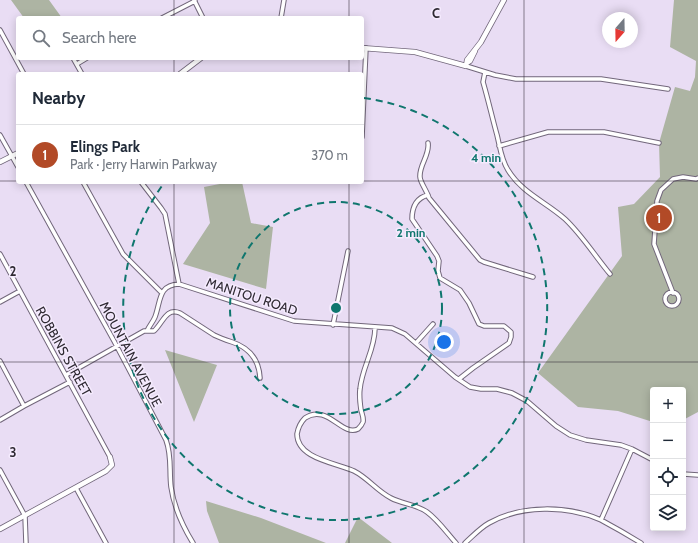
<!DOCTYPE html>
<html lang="en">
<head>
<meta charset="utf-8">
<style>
	body { margin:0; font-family:Cabin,sans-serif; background:#f6f6f7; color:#1f2937 }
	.controls { position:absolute; right:12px; bottom:12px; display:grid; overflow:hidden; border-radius:4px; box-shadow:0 2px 10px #0003 }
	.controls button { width:36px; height:36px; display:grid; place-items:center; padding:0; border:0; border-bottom:1px solid #e0e1e3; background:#fff; color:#1f2937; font:20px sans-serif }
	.compass { position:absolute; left:602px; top:12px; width:36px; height:36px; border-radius:50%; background:#fff; box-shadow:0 2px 10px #0003; rotate:200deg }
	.you { position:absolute; left:444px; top:342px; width:14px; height:14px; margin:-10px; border:3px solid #fff; border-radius:50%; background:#1a73e8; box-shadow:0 0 0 6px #1a73e833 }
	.badge { display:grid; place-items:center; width:26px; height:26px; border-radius:50%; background:#b24a27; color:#fff; font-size:13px; font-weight:700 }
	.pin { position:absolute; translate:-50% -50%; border:2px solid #fff; box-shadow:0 1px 4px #0006 }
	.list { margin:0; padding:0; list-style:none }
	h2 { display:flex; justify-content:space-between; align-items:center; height:52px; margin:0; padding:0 16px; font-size:17px }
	h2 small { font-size:13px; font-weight:400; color:#747a83 }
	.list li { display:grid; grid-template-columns:26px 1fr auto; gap:12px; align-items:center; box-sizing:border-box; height:60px; padding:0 16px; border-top:1px solid #e0e1e3 }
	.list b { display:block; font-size:15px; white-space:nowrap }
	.list p { margin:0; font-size:13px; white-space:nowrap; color:#747a83 }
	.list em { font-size:13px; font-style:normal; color:#747a83 }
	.icon { flex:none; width:22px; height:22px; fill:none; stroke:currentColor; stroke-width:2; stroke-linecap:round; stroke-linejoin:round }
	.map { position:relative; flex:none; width:698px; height:543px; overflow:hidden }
	.search { position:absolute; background:#fff; box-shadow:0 2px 10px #0003; left:16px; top:16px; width:348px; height:44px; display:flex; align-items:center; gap:10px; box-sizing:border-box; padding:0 14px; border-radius:4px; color:#747a83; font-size:15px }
	.panel { position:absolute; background:#fff; box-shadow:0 2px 10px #0003; left:16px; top:72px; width:348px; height:112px; border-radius:4px }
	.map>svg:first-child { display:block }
</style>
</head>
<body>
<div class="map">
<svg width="698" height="543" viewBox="0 0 698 543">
	<rect width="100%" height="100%" fill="#e9ddf4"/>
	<path fill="#adb4a3" d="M11 0H49L62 18H24Z
		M674 0H698V412L683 420V390H653V422L618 411 578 407 538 373 622 256 618 207 634 204 660 177 659 143 675 87 690 91 695 77 696 61 670 47Z
		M230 182H242L251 223 273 227 266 289 183 264 210 223 204 187Z
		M165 350 217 365 194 422Z
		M206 501 261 518 326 543H219L207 511Z
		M358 517 392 543H345Z"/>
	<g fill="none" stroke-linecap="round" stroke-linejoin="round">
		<g stroke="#72677b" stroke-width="5.5">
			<path id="minor" d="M194 0 203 18
				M162 18 195 1
				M281 18 284 0
				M0 30 24 74
				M73 58 82 74
				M77 64 87 58
				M466 66 495 75 516 79H601L668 89
				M485 72 483 82C488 99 492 117 497 135 500 147 501 159 508 170 522 193 546 202 565 219 582 235 595 256 610 274
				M0 135 18 167
				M362 137 366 48
				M428 143C430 155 419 165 420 177 420 182 427 191 429 198L480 260 484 262 533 277
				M499 146 548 132H604L659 143
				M26 182 114 341 166 440C172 456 169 471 171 487 174 508 182 525 193 543
				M83 182 123 254 162 293
				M141 182 161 208 165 214 179 284
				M428 195C416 198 412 207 412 219L437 256 439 261 438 271 440 278 460 290 469 303 479 324 484 326H504L511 332V337L509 343 473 368 459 379
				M0 254 110 457
				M665 299a7 7 0 1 1 14 0a7 7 0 1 1-14 0Z
				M673 293 654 244 657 201 661 190 673 179 683 177 696 179 698 178
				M0 302 20 291
				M333 325 348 251
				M375 328C375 350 362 367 360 389 359 396 360 403 361 410 362 414 364 418 363 422 362 425 360 427 358 429 342 437 327 403 305 418 301 422 298 428 297 434 297 459 337 463 354 471 368 478 377 491 391 498 402 504 416 504 427 512 438 520 447 533 456 543
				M147 331C149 326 153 322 155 317 161 301 158 285 179 284L294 321 392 328 405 334 455 377 470 387 481 389H497L512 393 527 401 556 426 570 435 586 440 621 445 632 449 653 460
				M416 343 433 324
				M0 361 24 406
				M66 375 144 331H154C163 323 166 307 180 313 191 320 203 328 214 335 220 338 226 340 232 342 250 348 259 360 260 378
				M0 420 24 406 70 382
				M0 470 25 516 26 543
				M683 474 698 475
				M76 488 106 543
				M601 520 632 449
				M465 543C473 536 480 528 489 523 521 505 567 505 601 520 614 527 628 535 641 543"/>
		</g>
		<g stroke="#72677b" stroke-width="6">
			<path id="tertiary" d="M362 48 415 52 466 66 467 60 481 42 504 0
				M467 63 470 61 475 51
				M180 74 201 58
				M0 162 18 153
				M0 529 106 471 112 465 110 457"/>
		</g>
		<use href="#minor" stroke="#fff" stroke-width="3.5"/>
		<use href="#tertiary" stroke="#fff" stroke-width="4.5"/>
	</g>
	<path fill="none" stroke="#2f2a33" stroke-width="1" stroke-opacity="0.55" d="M174 0V18M349 0V18M524 0V543M174 58V74M349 58V74M0 181H18M362 181H698M174 182V543M349 182V543M0 362H698"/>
	<g fill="none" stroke="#0f766e" stroke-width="2" stroke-dasharray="7 5">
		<circle cx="336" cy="308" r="106"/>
		<path d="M364 98A212 212 0 1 1 164 183"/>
	</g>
	<g text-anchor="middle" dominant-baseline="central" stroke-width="3" stroke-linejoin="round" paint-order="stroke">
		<g font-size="13" fill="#2f2a33" stroke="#f5ebfe">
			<text transform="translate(252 296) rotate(18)">MANITOU ROAD</text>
			<text transform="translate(64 351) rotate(61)">ROBBINS STREET</text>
			<text transform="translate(131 354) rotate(62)">MOUNTAIN AVENUE</text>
		</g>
	</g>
	<g font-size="13" text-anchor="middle" font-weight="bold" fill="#2f2a33" stroke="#f5ebfe" stroke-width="3" stroke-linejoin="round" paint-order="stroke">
		<text x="436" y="18">C</text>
		<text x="13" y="276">2</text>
		<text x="13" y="457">3</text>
	</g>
	<circle cx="336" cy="308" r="6" fill="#0f766e" stroke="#f5ebfe" stroke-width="2"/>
	<g font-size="12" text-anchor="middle" font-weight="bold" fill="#0f766e" stroke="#f5ebfe" stroke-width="3" stroke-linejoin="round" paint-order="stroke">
		<text x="486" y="162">4 min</text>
		<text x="411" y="237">2 min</text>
	</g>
</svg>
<div class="controls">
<button>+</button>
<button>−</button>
<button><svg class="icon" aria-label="locate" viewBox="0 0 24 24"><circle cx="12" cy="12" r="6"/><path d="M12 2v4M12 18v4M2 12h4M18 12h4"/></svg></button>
<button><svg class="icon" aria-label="layers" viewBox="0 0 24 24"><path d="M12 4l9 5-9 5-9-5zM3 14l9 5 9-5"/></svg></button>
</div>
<svg class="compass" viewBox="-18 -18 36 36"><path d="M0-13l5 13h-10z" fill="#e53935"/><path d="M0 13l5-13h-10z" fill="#747a83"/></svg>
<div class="you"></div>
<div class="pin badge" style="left:659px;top:218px">1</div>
<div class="search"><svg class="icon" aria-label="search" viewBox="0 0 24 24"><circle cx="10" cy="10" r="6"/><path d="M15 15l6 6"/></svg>Search here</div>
<section class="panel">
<h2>Nearby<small></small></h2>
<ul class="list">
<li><span class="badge">1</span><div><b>Elings Park</b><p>Park · Jerry Harwin Parkway</p></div><em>370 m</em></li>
</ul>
</section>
</div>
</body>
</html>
